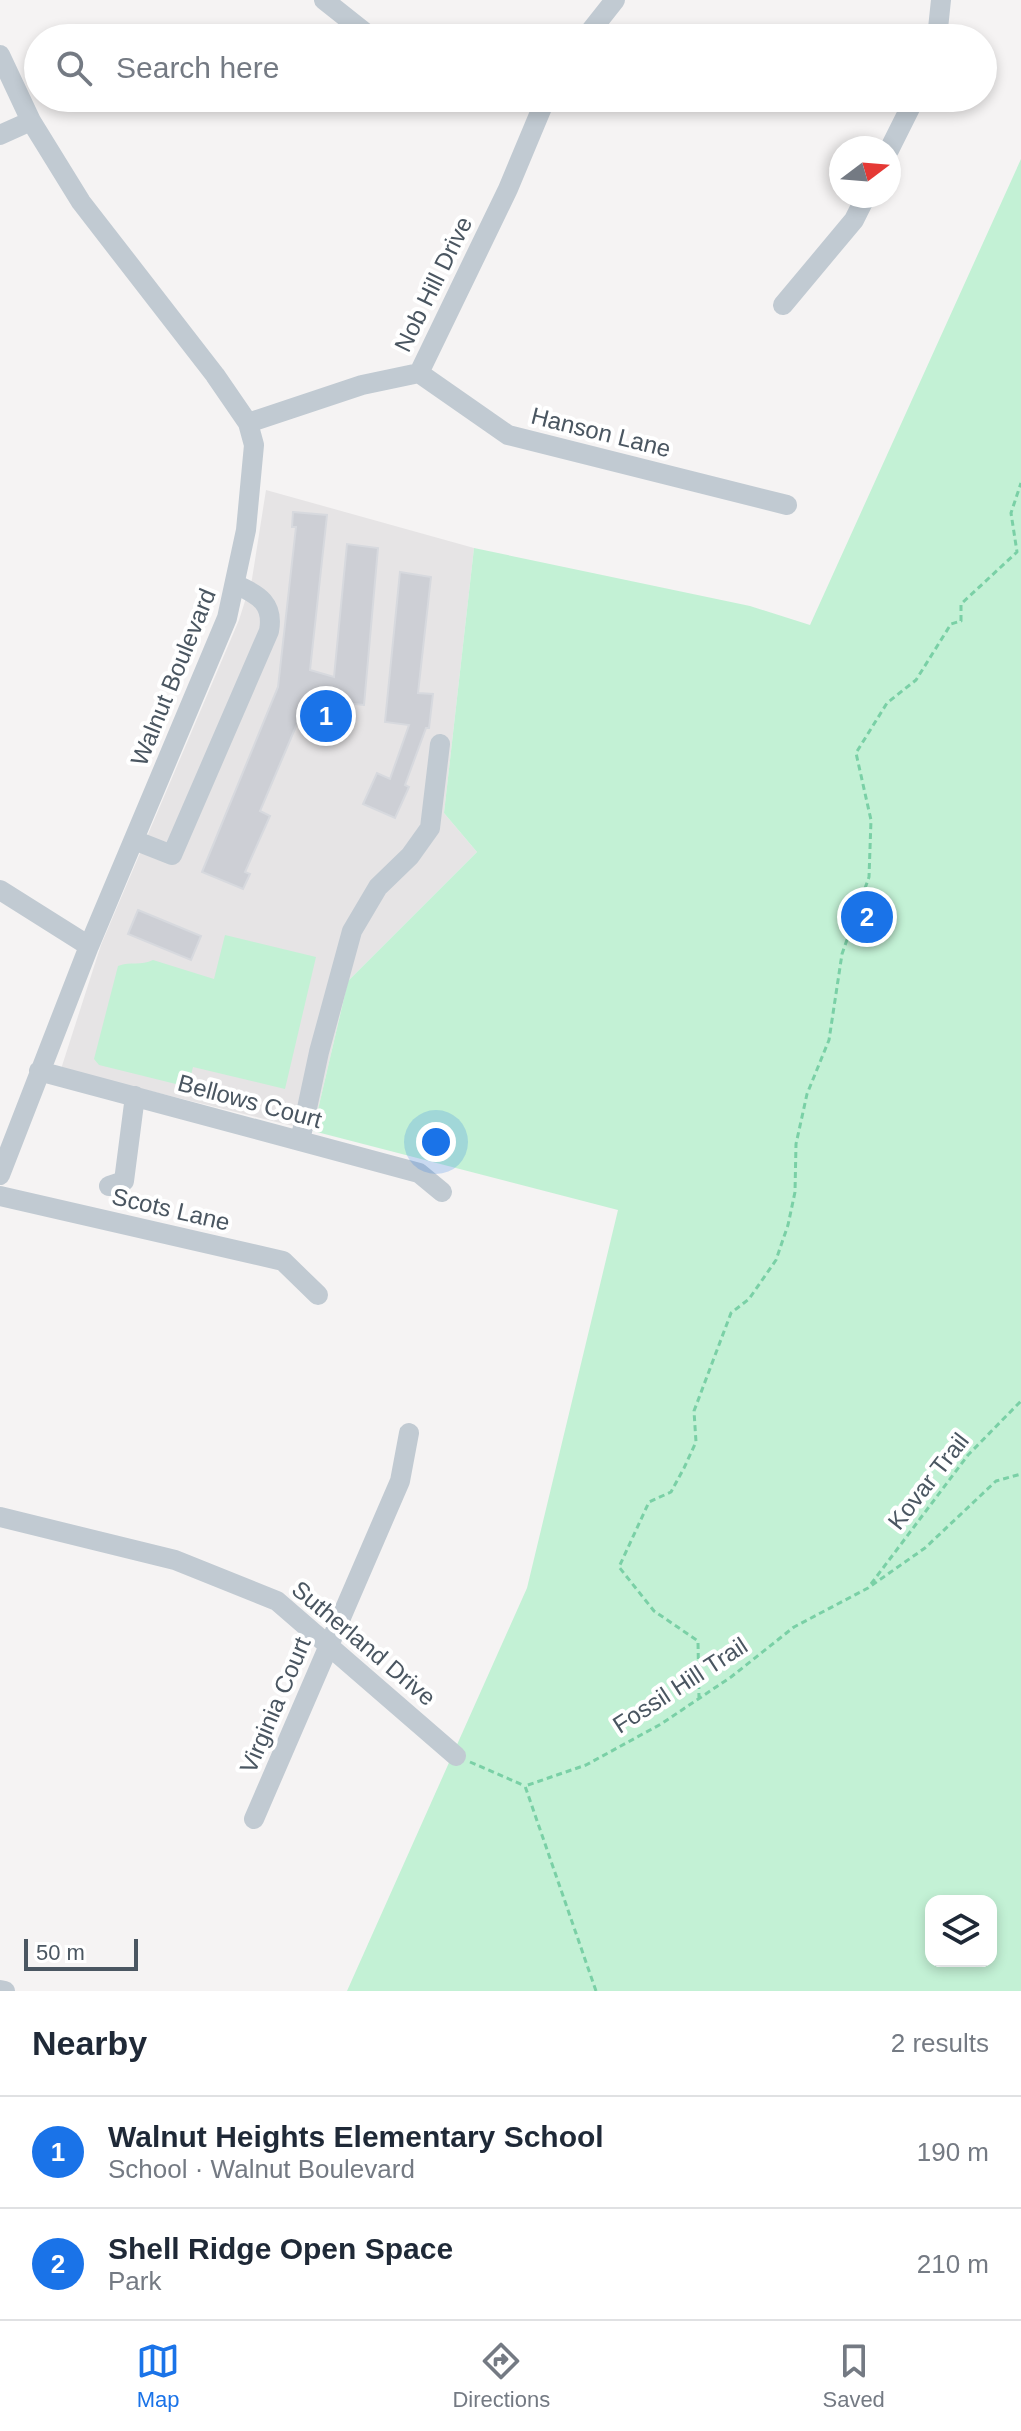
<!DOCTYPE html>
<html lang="en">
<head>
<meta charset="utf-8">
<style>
	body { margin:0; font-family:Arial,sans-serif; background:#f6f6f7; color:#1f2937 }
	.controls { position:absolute; right:24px; bottom:24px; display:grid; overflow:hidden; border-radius:16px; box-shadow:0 4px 12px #0003 }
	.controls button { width:72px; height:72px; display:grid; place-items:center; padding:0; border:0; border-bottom:2px solid #e0e1e3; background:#fff; color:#1f2937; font:40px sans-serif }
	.compass { position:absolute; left:829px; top:136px; width:72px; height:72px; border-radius:50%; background:#fff; box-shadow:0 4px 12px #0003; rotate:74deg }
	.scale { position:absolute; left:24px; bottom:20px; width:114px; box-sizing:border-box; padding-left:8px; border:4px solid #4a5661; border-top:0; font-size:22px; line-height:28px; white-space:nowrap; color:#4a5661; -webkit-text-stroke:6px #fff; paint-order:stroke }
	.you { position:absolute; left:436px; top:1142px; width:28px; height:28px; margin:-20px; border:6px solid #fff; border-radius:50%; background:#1a73e8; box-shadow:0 0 0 12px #1a73e833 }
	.badge { display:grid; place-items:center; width:52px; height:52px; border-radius:50%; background:#1a73e8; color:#fff; font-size:26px; font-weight:700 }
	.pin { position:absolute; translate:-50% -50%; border:4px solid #fff; box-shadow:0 2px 8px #0006 }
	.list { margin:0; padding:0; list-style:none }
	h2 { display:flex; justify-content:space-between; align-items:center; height:104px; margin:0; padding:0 32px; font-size:34px }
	h2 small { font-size:26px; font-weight:400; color:#747a83 }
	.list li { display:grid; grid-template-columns:52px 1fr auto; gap:24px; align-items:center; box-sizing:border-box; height:112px; padding:0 32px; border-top:2px solid #e0e1e3 }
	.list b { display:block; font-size:30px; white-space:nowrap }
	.list p { margin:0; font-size:26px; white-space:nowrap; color:#747a83 }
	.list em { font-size:26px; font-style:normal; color:#747a83 }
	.icon { flex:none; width:44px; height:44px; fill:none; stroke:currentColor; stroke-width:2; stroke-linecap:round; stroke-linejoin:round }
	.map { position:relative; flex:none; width:1021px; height:1991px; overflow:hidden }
	.search { position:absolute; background:#fff; box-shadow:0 4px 12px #0003; left:24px; right:24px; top:24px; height:88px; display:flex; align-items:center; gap:20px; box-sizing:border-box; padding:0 28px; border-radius:44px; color:#747a83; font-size:30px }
	.sheet { height:328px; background:#fff }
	nav { display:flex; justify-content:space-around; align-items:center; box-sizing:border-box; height:112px; border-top:2px solid #e0e1e3; background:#fff; font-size:22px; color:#747a83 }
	nav a { display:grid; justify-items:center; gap:4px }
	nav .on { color:#1a73e8 }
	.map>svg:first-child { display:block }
</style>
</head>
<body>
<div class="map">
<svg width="1021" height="1991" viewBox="0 0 1021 1991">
	<rect width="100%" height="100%" fill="#f5f3f3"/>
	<path fill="#e6e4e5" d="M266 490 474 548 444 813 477 852 348 981 313 1131 61 1069 101 945 239 620 252 579Z"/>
	<path fill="#c3f1d5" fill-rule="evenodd" d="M1021 159V1991H347L527 1588 618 1210 313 1131 348 981 477 852 444 813 474 548 750 606 810 625ZM931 1901H991V1961H931Z
		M225 935 316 957 285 1089 193 1067 188 1087 99 1065 94 1059 118 966C131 961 141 966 153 960L214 979Z"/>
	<path fill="#cdcfd5" stroke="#d7d9de" stroke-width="2" d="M293 512 327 515 310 670 334 677 347 544 378 548 364 705 332 702 333 693 311 691 260 811 270 816 245 872 250 874 243 889 202 872 278 687 296 527H292Z
		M400 572 431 577 418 693 433 694 429 728H426L405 785 409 787 395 818 363 804 377 773 390 779 409 725 385 722Z
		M138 910 201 936 191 960 128 934Z"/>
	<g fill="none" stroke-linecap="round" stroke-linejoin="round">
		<path stroke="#7ad0a6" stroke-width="3" stroke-dasharray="6 4" stroke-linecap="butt" d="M871 1584 968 1455 1021 1401
			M699 1699 698 1641 654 1611 619 1567 649 1502 671 1492 684 1468 696 1442 694 1411 731 1313 749 1299 776 1260 788 1225 795 1192 796 1144 807 1094 829 1040 842 954 869 877 871 820 856 753 887 703 916 680 951 624 961 621V604L1017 552 1011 513 1021 483
			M470 1762 525 1786
			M596 1991 525 1786 586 1765 661 1724 731 1677 794 1627 868 1588 925 1548 996 1481 1021 1474"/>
		<path stroke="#c1cad2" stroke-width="20" d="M324 0 372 38
			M585 38 615 0
			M937 38 941 0
			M0 55 31 121 81 202 215 375 248 423 254 445 246 530 227 618 89 946 0 1175
			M0 135 31 121
			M889 150 915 98
			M783 305 854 220 866 196
			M419 373 508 435 787 505
			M248 423 362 385 419 373 508 189 546 98
			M134 840 172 855 269 631C274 604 259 595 237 585
			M0 890 89 946
			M39 1071 419 1173 442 1192
			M300 1141 319 1052 352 931 378 887 410 856 430 828 440 744
			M109 1186 124 1181 135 1096
			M0 1196 283 1261 318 1295
			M0 1517 175 1560 277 1601 456 1756
			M254 1819 400 1481 409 1433
			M0 1990 5 1991"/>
	</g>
	<g text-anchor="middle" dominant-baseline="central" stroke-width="8" stroke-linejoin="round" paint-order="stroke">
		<g font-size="24" fill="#4a5661" stroke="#fff">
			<text transform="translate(433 284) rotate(-64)">Nob Hill Drive</text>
			<text transform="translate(601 432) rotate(14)">Hanson Lane</text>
			<text transform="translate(173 677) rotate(-68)">Walnut Boulevard</text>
			<text transform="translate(250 1101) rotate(15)">Bellows Court</text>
			<text transform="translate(171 1209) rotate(13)">Scots Lane</text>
			<text transform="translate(928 1481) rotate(-52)">Kovar Trail</text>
			<text transform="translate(364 1643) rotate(40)">Sutherland Drive</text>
			<text transform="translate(680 1685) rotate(-33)">Fossil Hill Trail</text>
			<text transform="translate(275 1705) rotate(-67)">Virginia Court</text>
		</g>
	</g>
</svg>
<div class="controls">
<button><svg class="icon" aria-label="layers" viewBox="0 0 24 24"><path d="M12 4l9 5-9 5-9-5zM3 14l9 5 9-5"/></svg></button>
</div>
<svg class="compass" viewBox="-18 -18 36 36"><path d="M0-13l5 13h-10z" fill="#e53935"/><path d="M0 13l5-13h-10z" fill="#747a83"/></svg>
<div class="scale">50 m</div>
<div class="you"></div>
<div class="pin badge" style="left:326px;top:716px">1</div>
<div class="pin badge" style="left:867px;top:917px">2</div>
<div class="search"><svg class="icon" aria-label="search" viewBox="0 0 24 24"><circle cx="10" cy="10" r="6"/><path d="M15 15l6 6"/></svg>Search here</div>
</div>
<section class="sheet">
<h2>Nearby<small>2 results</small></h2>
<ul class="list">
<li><span class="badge">1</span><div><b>Walnut Heights Elementary School</b><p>School · Walnut Boulevard</p></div><em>190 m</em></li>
<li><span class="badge">2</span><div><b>Shell Ridge Open Space</b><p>Park</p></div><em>210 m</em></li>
</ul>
</section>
<nav>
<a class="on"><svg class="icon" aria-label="map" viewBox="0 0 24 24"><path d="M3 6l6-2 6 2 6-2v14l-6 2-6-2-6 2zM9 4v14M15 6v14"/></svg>Map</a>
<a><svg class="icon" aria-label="directions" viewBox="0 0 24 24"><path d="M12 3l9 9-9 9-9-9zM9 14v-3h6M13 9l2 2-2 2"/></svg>Directions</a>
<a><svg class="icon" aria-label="saved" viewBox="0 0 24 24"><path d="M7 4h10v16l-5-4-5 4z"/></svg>Saved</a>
</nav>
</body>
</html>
